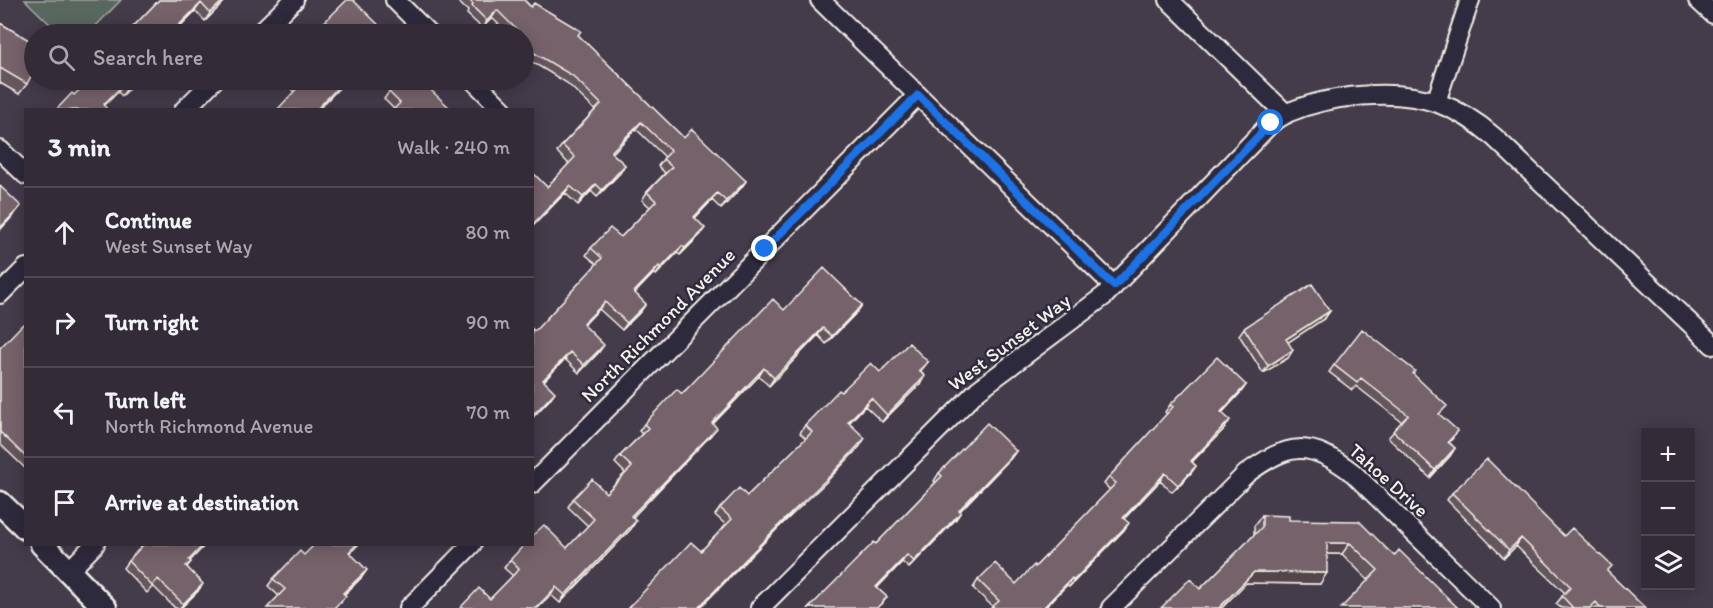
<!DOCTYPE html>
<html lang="en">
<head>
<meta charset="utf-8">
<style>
	body { margin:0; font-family:Itim,sans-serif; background:#3e3843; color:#f1f3f6 }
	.controls { position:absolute; right:18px; bottom:18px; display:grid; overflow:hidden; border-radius:0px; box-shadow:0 3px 15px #0003 }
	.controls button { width:54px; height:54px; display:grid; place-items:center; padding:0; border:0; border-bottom:2px solid #4e4853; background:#332c38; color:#f1f3f6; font:30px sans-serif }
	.stop { position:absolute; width:18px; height:18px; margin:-14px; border:4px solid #1a73e8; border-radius:50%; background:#fff }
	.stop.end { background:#1a73e8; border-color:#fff; box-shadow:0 2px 6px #0008 }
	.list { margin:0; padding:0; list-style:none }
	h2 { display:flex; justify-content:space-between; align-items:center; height:78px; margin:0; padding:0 24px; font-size:26px }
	h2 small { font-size:20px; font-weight:400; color:#a9a7ae }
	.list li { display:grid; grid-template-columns:39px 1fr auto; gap:18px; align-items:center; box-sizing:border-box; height:90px; padding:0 24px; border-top:2px solid #4e4853 }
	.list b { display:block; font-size:22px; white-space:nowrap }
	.list p { margin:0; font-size:20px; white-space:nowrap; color:#a9a7ae }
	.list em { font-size:20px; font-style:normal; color:#a9a7ae }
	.icon { flex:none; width:33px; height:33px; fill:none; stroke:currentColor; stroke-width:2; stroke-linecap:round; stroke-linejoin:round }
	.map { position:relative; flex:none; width:1713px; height:608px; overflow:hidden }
	.search { position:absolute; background:#332c38; box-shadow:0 3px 15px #0003; left:24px; top:24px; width:510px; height:66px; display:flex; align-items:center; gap:15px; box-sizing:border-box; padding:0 21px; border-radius:33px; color:#a9a7ae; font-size:22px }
	.panel { position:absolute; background:#332c38; box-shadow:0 3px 15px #0003; left:24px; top:108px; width:510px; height:438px; border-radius:0px }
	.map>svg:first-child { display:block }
</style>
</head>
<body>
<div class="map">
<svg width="1713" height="608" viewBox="0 0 1713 608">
	<rect width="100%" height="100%" fill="#443b4b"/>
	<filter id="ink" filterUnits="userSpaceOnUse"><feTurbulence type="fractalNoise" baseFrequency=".0167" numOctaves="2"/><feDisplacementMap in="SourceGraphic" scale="12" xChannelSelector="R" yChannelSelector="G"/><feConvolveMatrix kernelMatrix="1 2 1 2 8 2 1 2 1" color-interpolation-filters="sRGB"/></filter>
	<g filter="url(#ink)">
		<path fill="#58675e" stroke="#a6aca3" stroke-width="1.5" d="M25 0H121L88 34H60Z"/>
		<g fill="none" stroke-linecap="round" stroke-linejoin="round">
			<g stroke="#f4f1e8" stroke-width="22">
				<path id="minor" d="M395 0 429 34
					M820 0 1114 286
					M1169 0 1286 114
					M1698 0 1713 14
					M259 34 294 0
					M473 80 503 110
					M1436 102 1470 0
					M184 110 214 80
					M0 150 26 175
					M0 294 26 268
					M532 484 918 95
					M69 571 95 544
					M409 608 472 544
					M760 608 978 390 1104 296 1271 123C1276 120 1282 116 1287 113 1329 95 1395 88 1438 103 1460 111 1477 122 1494 137L1713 345
					M1111 608 1246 474C1289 442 1310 440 1353 473L1491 608"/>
			</g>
			<g stroke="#f4f1e8" stroke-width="27">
				<path id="tertiary" d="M0 503 26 528
					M42 544 105 608"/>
			</g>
			<use href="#minor" stroke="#2f2a3d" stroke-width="18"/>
			<use href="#tertiary" stroke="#2f2a3d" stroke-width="22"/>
		</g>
		<path fill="#65545c" stroke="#f4f1e8" stroke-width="1.5" d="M159 0H226L205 21 195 11 173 34H126Z
			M456 0H524L531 7 578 35 684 138 746 181 741 188 721 209 712 200 695 218 700 235 680 255 677 253 656 275 654 273 635 293 641 311 622 330 599 309 584 325 599 352 579 373 565 359 544 381 550 399 532 418V329L535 331 597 264 586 255 591 248 621 237 650 207 642 200 647 192 665 173 658 166 665 157 636 129 612 153 625 165 620 173 597 197 591 191 578 205 565 193 532 227V172L547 187 569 164 557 152 562 145 595 110 567 83 524 57V34H509L492 18 482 28 467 14 468 11Z
			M0 23 26 62 27 84 19 94 0 83Z
			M138 80 122 96 118 92 74 95Z
			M282 80H347L294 92Z
			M389 92 452 110 394 109 384 99Z
			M862 305 857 312 826 344 818 335 769 386 759 376 713 424 711 435 632 518 631 529 560 603 551 595 490 599 513 576 504 568 510 560 567 548 588 526 568 507 573 499 606 493 625 473 615 463 620 456 642 434 639 431 644 424 784 310Z
			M1330 311 1325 318 1287 342 1288 358 1263 373 1239 335 1244 328Z
			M26 326V415L24 416 26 417V469L0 444V348Z
			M928 362 920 372V384L882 422 865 406 849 423 860 446 826 482 779 527 701 551 726 525 715 515 720 508 747 496 806 439 800 433 805 425 841 392 880 372Z
			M1334 365 1413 374 1440 415 1453 438 1449 442 1455 448 1450 456 1430 478 1388 438 1402 422 1356 386 1352 390 1329 372Z
			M1246 385 1241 392 1222 413 1225 428 1192 462 1196 466 1191 473 1172 492 1160 481 1124 519V530L1069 587 1067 585 993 607 973 588 978 580 1016 584 1035 567 1110 490 1104 484 1109 477 1167 414 1165 412 1170 405Z
			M1016 451 1011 458 960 511 956 519 909 568 902 562 877 588 887 597 882 604 809 608 876 544 936 482 934 481 939 473Z
			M1452 493 1564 536 1607 572 1645 608H1561L1556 604 1565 593 1516 546 1504 558 1447 500Z
			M1262 515 1289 520 1394 556 1368 580 1342 554H1327L1320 584 1246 583 1200 589 1254 535V526Z
			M144 544H206L190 561 191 562 187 567 198 591 181 608H175L153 586 147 593 123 568 128 561Z
			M350 553 362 577 345 594 341 603 279 596 268 586 273 579 304 555Z"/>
		<path fill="#53454b" stroke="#f4f1e8" stroke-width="1.5" d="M224 0H226L205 21 210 13Z
			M201 3 195 11 172 34H170Z
			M497 10 492 18 482 28 487 21Z
			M136 80H138L122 96 127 88Z
			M345 80H347L318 110H316Z
			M123 85 118 92 100 110 104 104Z
			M641 122 636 129 606 160 611 152Z
			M625 165 620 173 597 197 602 190Z
			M746 181 741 188 721 209 726 201Z
			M596 184 591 191 578 205 583 197Z
			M570 186 565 193 532 227V225Z
			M717 193 712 200 689 224 694 217Z
			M21 206 13 216 0 230V228Z
			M705 228 700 235 680 255 685 248Z
			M682 246 677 253 656 275 661 268Z
			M659 266 654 273 629 299 634 292Z
			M605 302 599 309 577 332 583 324Z
			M646 304 641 311 622 330 627 323Z
			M862 305 857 312 826 344 832 336Z
			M1330 311 1325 318 1281 347 1286 339Z
			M823 328 818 335 769 386 774 378Z
			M604 345 599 352 579 373 584 365Z
			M1293 350 1288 358 1263 373 1268 366Z
			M570 352 565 359 538 387 543 380Z
			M764 368 759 376 706 431 712 423Z
			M925 376 920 384 882 422 887 415Z
			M1246 385 1241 392 1216 419 1221 412Z
			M555 392 550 399 532 418 535 413Z
			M871 398 865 406 843 429 848 422Z
			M1230 420 1225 428 1186 468 1191 461Z
			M717 428 711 435 626 524 631 516Z
			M865 438 860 446 826 482 779 527 700 608H698Z
			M1455 448 1450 456 1430 478 1435 470Z
			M1016 451 1011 458 954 517 959 510Z
			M1196 466 1191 473 1172 492 1178 485Z
			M1165 473 1160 481 1118 525 1123 518Z
			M961 512 956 519 909 568 914 561Z
			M636 521 631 529 560 603 565 595Z
			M1129 523 1124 530 1069 587 1074 580Z
			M1521 538 1516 546 1504 558 1509 550Z
			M1327 543H1350L1342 554H1320Z
			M204 544H206L184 567 189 560Z
			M357 544H359L344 559 349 552Z
			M907 555 902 562 871 594 876 587Z
			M367 570 362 577 338 600 343 593Z
			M1254 572 1327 573 1320 584 1246 583 1222 608H1219Z
			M1072 578 1067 585 1045 608H1043Z
			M203 584 198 591 180 608 183 604Z
			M556 587 551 595 538 608H536Z"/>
		<path fill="#76626b" stroke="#f4f1e8" stroke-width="1.5" d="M159 0H224L210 13 201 3 171 33 173 34H131L128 32Z
			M347 0H353L388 34H312Z
			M469 0H524L531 7 534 3 581 31 578 35 684 138 692 129 746 181 726 201 717 193 694 217 705 228 685 248 682 246 661 268 659 266 634 292 646 304 627 323 605 302 583 324 604 345 584 365 570 352 543 380 555 392 535 413 532 410V329L535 331 602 258 591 248 610 228 621 237 656 201 647 192 672 167 663 159 671 151 641 122 611 152 625 165 602 190 596 184 583 197 570 186 532 225V172L547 187 575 157 562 145 601 104 573 76 524 47V34H515L518 31 497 10 487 21 472 6 473 4Z
			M0 23 34 43V47L26 62 34 67V70L27 84 0 68Z
			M90 80H136L127 88 123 85 104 104 107 110H56L72 93 74 95Z
			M294 80H345L316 110H277L300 85Z
			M401 80H420L452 110H393L400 103 389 92Z
			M0 186 21 206 0 228Z
			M824 268 862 305 832 336 823 328 774 378 764 368 712 423 717 428 631 516 636 521 565 595 556 587 536 608H460L479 588 490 599 519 569 510 560 525 544H532V536L544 525 567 548 594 519 573 499 592 479 606 493 632 467 620 456 648 428 644 424 677 389 682 394 773 299 784 310Z
			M1312 284 1330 311 1286 339 1293 350 1268 366 1244 328Z
			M23 324 26 326V413L23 415 26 417V457L0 432V348Z
			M1362 329 1415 371 1413 374 1447 406 1439 414 1458 431 1448 442 1455 448 1435 470 1393 431 1408 415 1361 378 1357 383 1334 365Z
			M909 343 928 362 919 370 925 376 887 415 871 398 848 422 865 438 831 475 784 520 698 608H628L691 542 701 551 732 519 720 508 739 488 747 496 812 432 805 425 839 390 841 392 871 363 880 372Z
			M1217 357 1246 385 1221 412 1230 420 1191 461 1196 466 1178 485 1165 473 1123 518 1129 523 1074 580 1072 578 1043 608H991L999 601 978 580 995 563 1016 584 1034 565 1035 567 1116 483 1109 477 1173 407 1170 405Z
			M987 423 1016 451 959 510 961 512 914 561 907 555 876 587 887 597 877 608H809L874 542 876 544 942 476 939 473Z
			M1487 459 1564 536 1572 528 1612 566 1607 571 1645 608H1601L1596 602 1590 608H1573L1562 596 1571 587 1521 538 1509 550 1452 493Z
			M1262 515 1289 516V520L1359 521 1394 556 1399 550 1458 608H1341L1378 570 1350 543H1327V573L1254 572 1219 608H1161L1190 579 1200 589 1262 527Z
			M144 544H204L189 560 191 562 186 566 203 584 183 604 158 579 152 586 128 561Z
			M315 544H357L349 552 367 570 343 593 346 596 334 608H267L285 589 273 579 300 551 304 555Z"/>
	</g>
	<g fill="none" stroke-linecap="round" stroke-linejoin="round" filter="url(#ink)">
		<path stroke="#1a73e8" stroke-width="8" d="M765 249 918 95 1114 286 1271 123"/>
	</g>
	<g text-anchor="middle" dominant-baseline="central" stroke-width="5" stroke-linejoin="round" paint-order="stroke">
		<g font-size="20" fill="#f4f1e8" stroke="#2f2a3d">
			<text transform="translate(658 325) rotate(-45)">North Richmond Avenue</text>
			<text transform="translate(1009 342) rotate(-37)">West Sunset Way</text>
			<text transform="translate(1389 480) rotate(42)">Tahoe Drive</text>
		</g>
	</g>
</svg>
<div class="controls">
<button>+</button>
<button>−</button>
<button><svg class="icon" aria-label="layers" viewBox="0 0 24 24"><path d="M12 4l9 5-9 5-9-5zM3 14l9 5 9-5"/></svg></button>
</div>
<div class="stop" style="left:1271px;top:123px"></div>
<div class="stop end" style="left:765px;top:249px"></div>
<div class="search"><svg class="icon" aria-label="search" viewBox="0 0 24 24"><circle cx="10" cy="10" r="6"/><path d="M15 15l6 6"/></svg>Search here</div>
<section class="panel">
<h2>3 min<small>Walk · 240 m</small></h2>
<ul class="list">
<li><svg class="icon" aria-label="ahead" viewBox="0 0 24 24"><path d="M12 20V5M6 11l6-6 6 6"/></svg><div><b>Continue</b><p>West Sunset Way</p></div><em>80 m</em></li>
<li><svg class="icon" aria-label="right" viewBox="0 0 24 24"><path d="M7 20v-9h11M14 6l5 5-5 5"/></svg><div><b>Turn right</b></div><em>90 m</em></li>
<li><svg class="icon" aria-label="left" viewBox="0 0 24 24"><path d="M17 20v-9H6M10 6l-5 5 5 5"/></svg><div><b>Turn left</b><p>North Richmond Avenue</p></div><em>70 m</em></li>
<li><svg class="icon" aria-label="arrive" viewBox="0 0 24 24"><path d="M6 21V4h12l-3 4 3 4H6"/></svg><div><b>Arrive at destination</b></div></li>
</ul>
</section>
</div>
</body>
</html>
